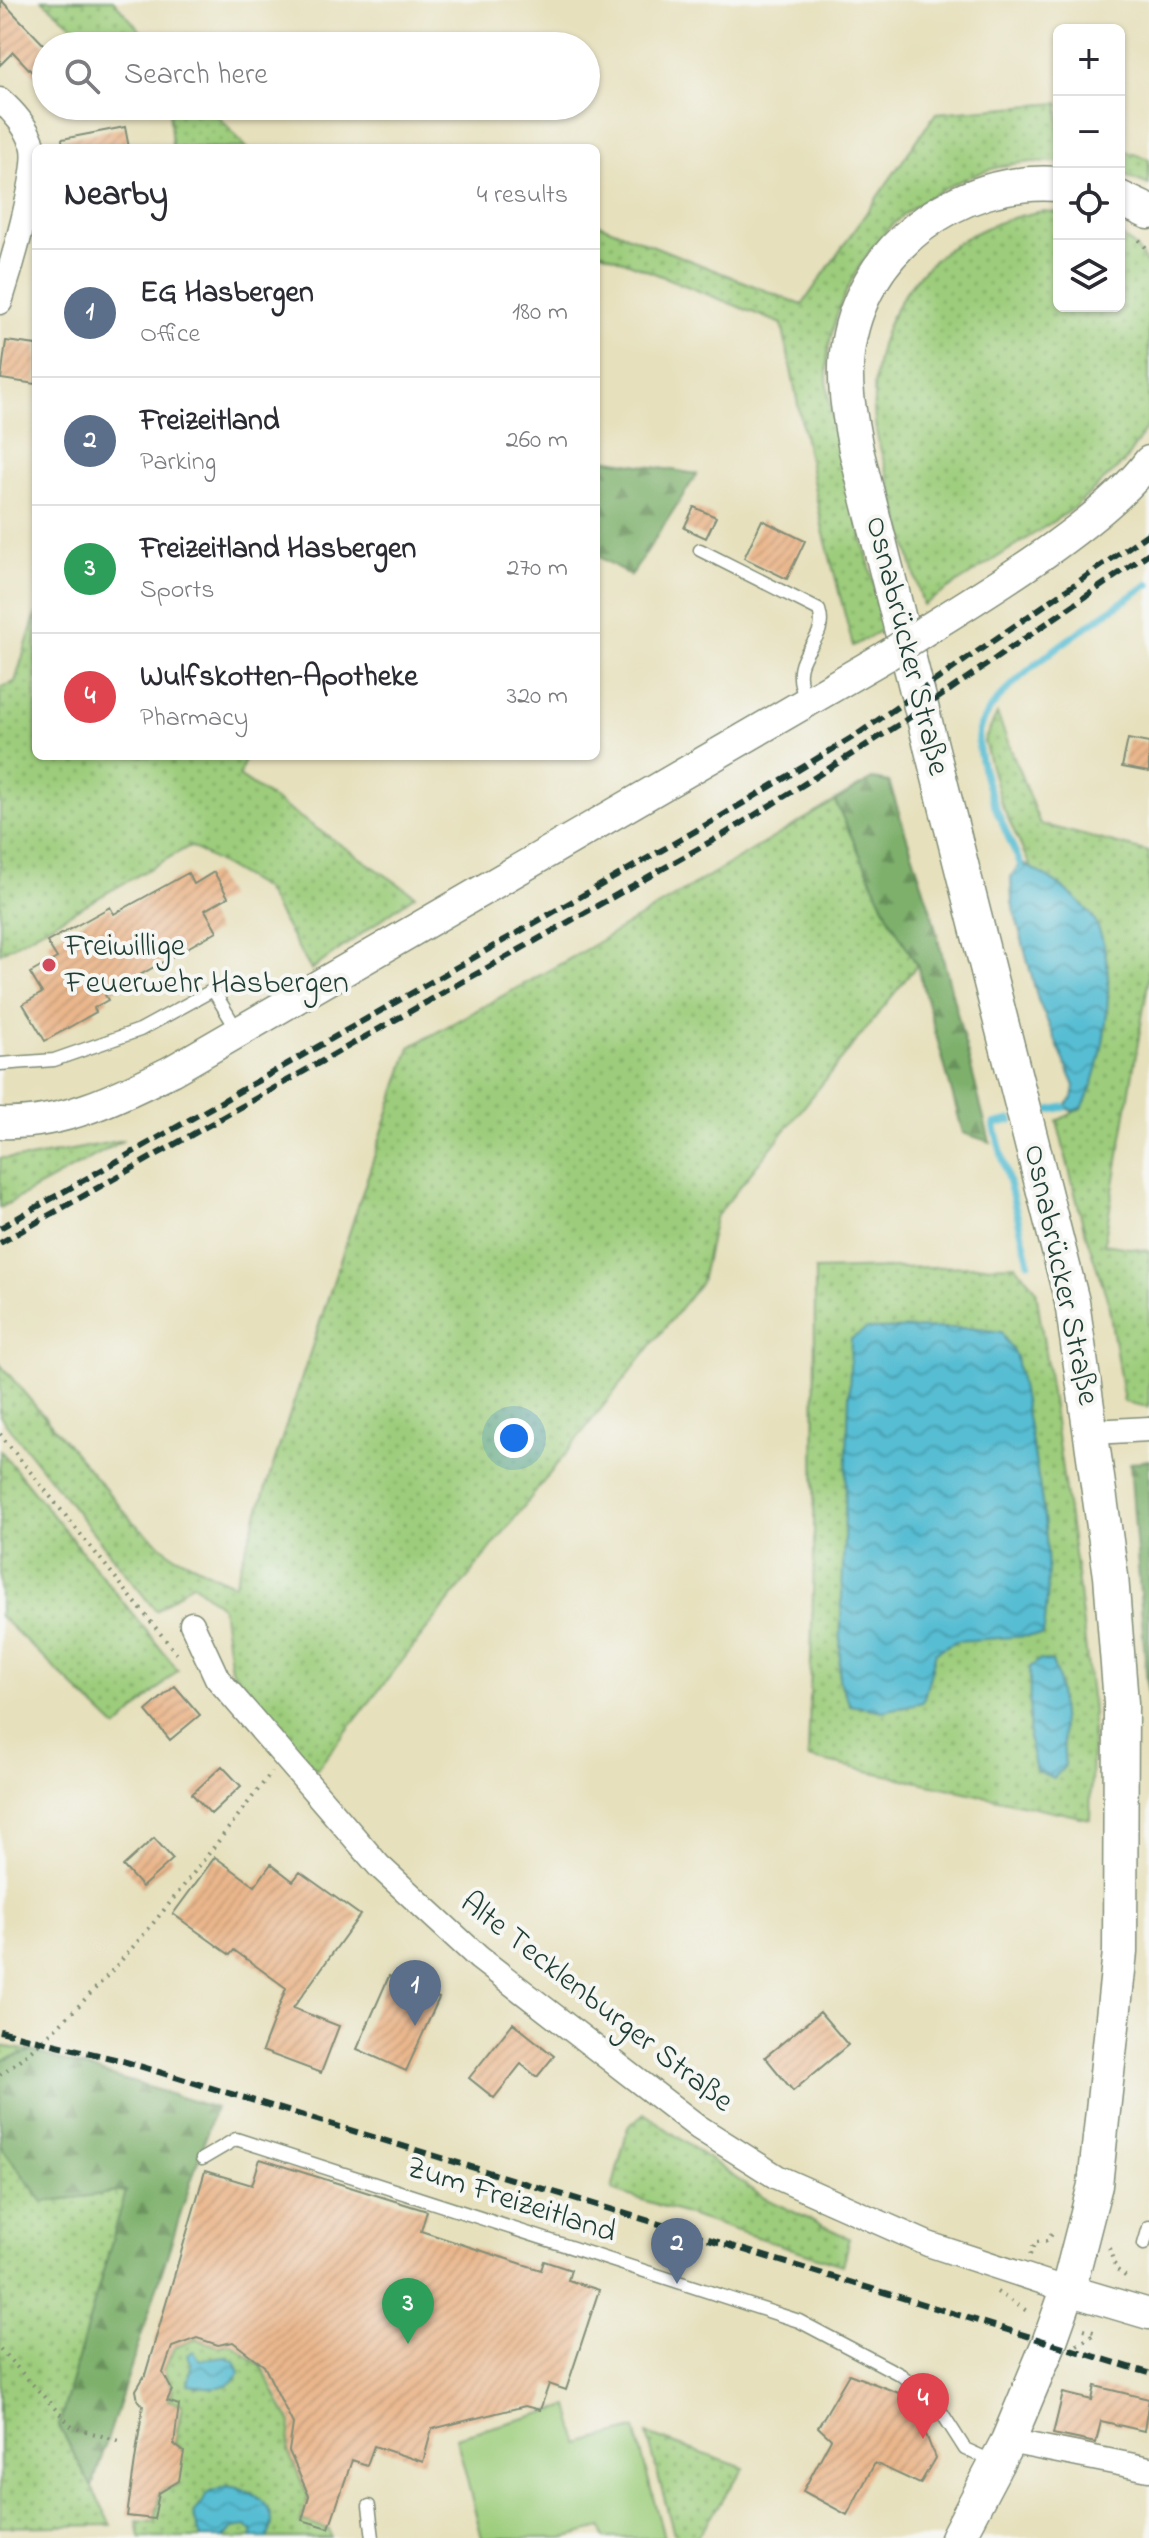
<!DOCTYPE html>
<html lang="en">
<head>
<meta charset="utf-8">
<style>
	body { margin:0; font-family:"Indie Flower",sans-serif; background:#f7f7f7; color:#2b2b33 }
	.controls { position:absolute; right:24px; top:24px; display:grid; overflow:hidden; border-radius:12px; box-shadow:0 2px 6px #0004 }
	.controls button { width:72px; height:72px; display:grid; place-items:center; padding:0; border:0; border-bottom:2px solid #e1e1e2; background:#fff; color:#2b2b33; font:40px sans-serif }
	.you { position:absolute; left:514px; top:1438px; width:28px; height:28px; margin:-20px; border:6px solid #fff; border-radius:50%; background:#1a73e8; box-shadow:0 0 0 12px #1a73e833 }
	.badge { display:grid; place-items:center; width:52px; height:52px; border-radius:50%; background:#d1495b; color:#fff; font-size:26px; font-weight:700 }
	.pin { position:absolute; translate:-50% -66px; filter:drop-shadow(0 2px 4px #0008) }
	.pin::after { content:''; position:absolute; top:42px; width:28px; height:24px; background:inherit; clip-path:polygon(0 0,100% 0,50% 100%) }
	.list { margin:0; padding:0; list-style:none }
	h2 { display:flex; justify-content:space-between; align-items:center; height:104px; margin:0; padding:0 32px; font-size:34px }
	h2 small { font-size:26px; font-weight:400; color:#7c7c81 }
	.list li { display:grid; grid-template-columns:52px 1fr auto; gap:24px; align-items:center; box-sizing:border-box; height:128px; padding:0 32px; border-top:2px solid #e1e1e2 }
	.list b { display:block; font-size:30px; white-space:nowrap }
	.list p { margin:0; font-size:26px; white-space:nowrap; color:#7c7c81 }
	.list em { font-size:26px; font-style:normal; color:#7c7c81 }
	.icon { flex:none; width:44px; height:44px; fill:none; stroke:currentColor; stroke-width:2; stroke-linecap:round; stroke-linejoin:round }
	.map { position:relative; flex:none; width:1149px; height:2538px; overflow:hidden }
	.search { position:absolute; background:#fff; box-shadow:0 2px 6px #0004; left:32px; top:32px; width:568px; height:88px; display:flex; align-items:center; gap:20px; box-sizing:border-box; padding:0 28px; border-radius:44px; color:#7c7c81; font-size:30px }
	.panel { position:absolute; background:#fff; box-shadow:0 2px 6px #0004; left:32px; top:144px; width:568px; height:616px; border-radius:12px }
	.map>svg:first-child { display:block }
</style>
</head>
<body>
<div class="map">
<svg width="1149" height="2538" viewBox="0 0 1149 2538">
	<defs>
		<pattern id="grass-dots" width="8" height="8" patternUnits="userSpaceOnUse" patternTransform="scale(2)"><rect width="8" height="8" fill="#9dcd7c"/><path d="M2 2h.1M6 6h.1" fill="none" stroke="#7fa866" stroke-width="1.8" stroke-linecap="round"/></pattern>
		<pattern id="forest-firs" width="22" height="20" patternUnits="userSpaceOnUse" patternTransform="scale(2)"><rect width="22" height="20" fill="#7eb06c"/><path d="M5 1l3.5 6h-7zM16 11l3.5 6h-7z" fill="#67905a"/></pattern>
		<pattern id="water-waves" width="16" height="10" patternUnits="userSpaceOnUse" patternTransform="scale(2)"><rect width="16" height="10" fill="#56bdd3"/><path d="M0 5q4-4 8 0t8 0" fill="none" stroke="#479bac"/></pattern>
		<pattern id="building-hatch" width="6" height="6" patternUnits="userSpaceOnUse" patternTransform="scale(2)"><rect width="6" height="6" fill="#eab68b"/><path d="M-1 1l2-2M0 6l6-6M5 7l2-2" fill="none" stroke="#c89d79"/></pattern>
	</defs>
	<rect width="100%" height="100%" fill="#f6f6f2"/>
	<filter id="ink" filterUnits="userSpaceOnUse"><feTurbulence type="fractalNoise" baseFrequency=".0125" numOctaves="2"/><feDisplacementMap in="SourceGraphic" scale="16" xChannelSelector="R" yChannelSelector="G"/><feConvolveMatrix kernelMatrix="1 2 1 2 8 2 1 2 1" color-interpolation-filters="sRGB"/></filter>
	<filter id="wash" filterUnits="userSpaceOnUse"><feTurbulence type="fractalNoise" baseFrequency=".006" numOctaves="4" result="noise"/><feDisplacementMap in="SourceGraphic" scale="32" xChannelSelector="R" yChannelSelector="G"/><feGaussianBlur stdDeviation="1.8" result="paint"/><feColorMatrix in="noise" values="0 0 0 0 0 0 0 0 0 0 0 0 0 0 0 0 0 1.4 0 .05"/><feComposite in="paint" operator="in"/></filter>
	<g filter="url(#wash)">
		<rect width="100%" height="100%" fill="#e6e0bc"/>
		<path fill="url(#grass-dots)" stroke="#5e8558" stroke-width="2" d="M42 0H113L154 46H97Z
			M1059 103V162C1008 158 964 175 921 202 871 234 836 295 828 354 823 395 838 440 848 480 860 529 873 579 885 628L853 646 823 530 782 324 596 250V223L802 305 936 113Z
			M169 106H209L247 148H172Z
			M1119 149 1149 159V185L1119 173Z
			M1044 211 1059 213V306H1119V234L1136 248 1149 267V424L1125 461 1074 508 923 605C912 564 901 523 890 482 885 463 877 443 875 423 864 310 934 228 1044 211Z
			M36 613V756H246L239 776 415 895 311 970 264 889 190 846 0 953V688L15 682Z
			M997 714 1040 824 1149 852V977L1104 1244 1149 1251V1407L1124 1402 1108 1301 1084 1229 1057 1121 1082 1108 1080 904 1031 868 1001 803 984 741Z
			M835 801 890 918 917 965 715 1218 701 1282 316 1770 231 1669 222 1607 192 1583 156 1611 0 1416V1364L133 1522 170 1553 234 1585 410 1047 573 957Z
			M124 1140 0 1208V1158H29Z
			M1015 1265 1036 1289 1077 1574 1093 1713 1090 1819 808 1758 814 1559 815 1270Z
			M0 1450 178 1670 117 1728 0 1616Z
			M0 2046 32 2051 0 2061Z
			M644 2113 764 2198 849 2238 842 2265 612 2190 628 2127Z
			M0 2145 43 2202 127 2191 59 2426 112 2525 0 2527Z
			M196 2339 217 2346 232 2344 261 2366 291 2424 288 2451 308 2496 301 2521 329 2530 331 2538H140L137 2521 155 2522 160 2492 176 2485 181 2448 175 2444 182 2404 168 2400 173 2390 164 2370 174 2348Z
			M647 2434 744 2468 696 2538H675Z"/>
		<path fill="url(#forest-firs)" stroke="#4e7650" stroke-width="2" d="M596 458 697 474 631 576 596 555Z
			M872 779 889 782 931 911 990 1142 963 1133 917 965 890 919 835 801Z
			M1149 1460V1710L1130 1463Z
			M32 2051 215 2108 92 2487 59 2426 126 2191 43 2202 0 2145V2061Z"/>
		<path fill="#9dcd7c" stroke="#5e8558" stroke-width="2" d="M569 2406 579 2444 635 2429 664 2538H604L601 2528 563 2538H482L456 2437Z"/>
		<path fill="url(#water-waves)" stroke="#3a7d84" stroke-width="2" d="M1020 863C1044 873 1084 899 1096 923 1119 970 1106 1064 1082 1108L1072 1111 1064 1107 1073 1098 1075 1086 1038 1000 1012 902 1011 877Z
			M970 1328 1001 1332 1016 1357C1031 1447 1059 1544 1043 1635L956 1641 936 1652 923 1702 884 1711 850 1705 839 1680 851 1339 866 1329Z
			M1040 1660 1052 1662 1058 1678 1065 1766 1054 1778 1036 1771 1029 1740 1030 1667Z
			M194 2351 200 2360 226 2357 235 2361 240 2372C228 2393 209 2387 188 2385L191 2365 187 2355Z
			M227 2486C253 2489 284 2508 267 2538H252L253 2532 246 2526 233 2528 224 2538H201L193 2514 208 2493Z"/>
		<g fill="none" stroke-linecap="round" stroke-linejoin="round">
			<path stroke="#56bdd3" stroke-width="7" d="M1020 863C1003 825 982 783 978 741 973 694 1111 611 1149 584
				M1050 1110 1064 1107
				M1011 1120 994 1124 1029 1262"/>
		</g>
		<g id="blocks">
			<path fill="url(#building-hatch)" d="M1 0 46 47V87L13 52 0 65Z
				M125 127 129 148H63L62 139Z
				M6 341 36 345V384L1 379Z
				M694 507 716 517 706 538 684 528Z
				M762 520 805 541 787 579 744 558Z
				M1128 739 1149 743V772L1122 767Z
				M214 872 228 897 205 910 217 931 105 995 108 1000 94 1008 96 1012 45 1041 23 1004 42 993 30 973 57 958 47 942 110 907 114 914 188 873 194 884Z
				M175 1686 200 1715 170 1740 146 1711Z
				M222 1766 241 1786 211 1814 192 1794Z
				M154 1838 173 1859 142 1887 123 1866Z
				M215 1857 255 1886 271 1864 293 1881 300 1872 360 1915 293 2008 339 2026 321 2073 262 2051 286 1988 234 1950 230 1955 173 1914Z
				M389 1976 439 1998 406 2071 357 2049Z
				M820 2012 848 2045 793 2091 765 2057Z
				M513 2023 554 2056 537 2077 521 2064 494 2098 469 2078Z
				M260 2159 427 2211 421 2231 541 2270 544 2261 571 2270 568 2280 599 2290 566 2390 549 2384 540 2410 525 2406 432 2429 423 2462 374 2446 367 2465 352 2460 329 2528 302 2520 309 2496 289 2451 293 2424 264 2366 233 2342 218 2345 197 2338 172 2347 163 2373 172 2390 167 2401 179 2405 174 2444 184 2452 179 2481 159 2493 154 2519 127 2516 143 2405 138 2401 136 2390 145 2375 205 2171 252 2185Z
				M849 2374 912 2398 935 2458 920 2484 875 2463 847 2515 803 2491 831 2439 818 2427Z
				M1095 2386 1149 2399 1144 2431 1101 2421 1096 2443 1053 2434 1063 2393 1092 2400Z"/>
		</g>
	</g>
	<g filter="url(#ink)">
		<use href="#blocks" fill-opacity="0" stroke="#828e78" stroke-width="2"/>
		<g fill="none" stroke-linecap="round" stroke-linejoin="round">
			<g stroke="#828e78" stroke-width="15">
				<path id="service" d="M700 550 819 610C831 646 782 651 807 701
					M0 1064 54 1060 140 1030 213 990 239 1033
					M202 2159 236 2139 799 2321 901 2375 935 2402 965 2449 994 2462
					M1144 2244 1149 2227
					M369 2506 373 2538"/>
			</g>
			<g stroke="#828e78" stroke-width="27">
				<path id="minor" d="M0 100C14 112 26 126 33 144 41 168 9 274 0 302
					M1093 1432 1149 1429
					M192 1624 217 1678 379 1866 479 1958 698 2127 777 2177 928 2244 1068 2290
					M1008 2441 1149 2469"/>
			</g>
			<g stroke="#828e78" stroke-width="33">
				<path id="tertiary" d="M926 630C990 590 1105 521 1149 461
					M0 1123C62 1126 119 1097 173 1070L886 656
					M1068 2290 1149 2314"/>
			</g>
			<g stroke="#828e78" stroke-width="37">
				<path id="secondary" d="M1119 198 1149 212
					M957 2538 1008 2441 1049 2343 1068 2290 1095 2185 1120 1952 1121 1703 1111 1576 1072 1302 856 450C850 418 843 386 847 353 859 249 958 176 1059 184"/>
			</g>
			<path stroke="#828e78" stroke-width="4" stroke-dasharray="2 6" stroke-linecap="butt" d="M1139 240 1149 251
				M0 1434 180 1658
				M0 2075C108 1993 188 1879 272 1772
				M1109 2248 1116 2269 1129 2279
				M1030 2255 1035 2242 1047 2241 1052 2234
				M997 2292 1030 2313
				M1084 2329 1097 2333
				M1077 2345 1097 2333
				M0 2349 72 2427 122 2442"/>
			<use href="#service" stroke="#fff" stroke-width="12"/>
			<use href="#minor" stroke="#fff" stroke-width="24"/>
			<use href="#tertiary" stroke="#fff" stroke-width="30"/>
			<use href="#secondary" stroke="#fff" stroke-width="34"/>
			<path stroke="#1f3d34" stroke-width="6" stroke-dasharray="12 6" stroke-linecap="butt" d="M0 1228 720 817 858 734 1149 533
				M0 1243 726 833 903 722 1149 553
				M0 2031 123 2061 1149 2373"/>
			<g stroke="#828e78" stroke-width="33" stroke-linecap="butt">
				<path id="tertiary-bridge" d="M886 656 926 630"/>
			</g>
			<use href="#tertiary-bridge" stroke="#fff" stroke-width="30"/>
		</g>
	</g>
	<circle fill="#d1495b" stroke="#f6f6f2" stroke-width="3" cx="49" cy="965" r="8"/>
	<g text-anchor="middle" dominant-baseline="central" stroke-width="8" stroke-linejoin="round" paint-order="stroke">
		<g font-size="32" fill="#1f3d34" stroke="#f6f6f2">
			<text transform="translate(906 646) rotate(76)">Osnabrücker Straße</text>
			<text transform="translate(1060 1275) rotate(78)">Osnabrücker Straße</text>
			<text transform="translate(596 2003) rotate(38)">Alte Tecklenburger Straße</text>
			<text transform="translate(511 2201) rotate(18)">Zum Freizeitland</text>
		</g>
		<g font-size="32" fill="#1f3d34" stroke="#f6f6f2" text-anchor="start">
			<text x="65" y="947">Freiwillige<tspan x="65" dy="37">Feuerwehr Hasbergen</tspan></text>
		</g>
	</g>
</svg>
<div class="controls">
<button>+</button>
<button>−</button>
<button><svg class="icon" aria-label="locate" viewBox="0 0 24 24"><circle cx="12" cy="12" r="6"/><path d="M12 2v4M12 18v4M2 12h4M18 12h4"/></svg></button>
<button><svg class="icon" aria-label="layers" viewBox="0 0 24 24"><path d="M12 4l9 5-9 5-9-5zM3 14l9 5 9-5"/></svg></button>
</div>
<div class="you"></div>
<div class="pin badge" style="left:415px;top:2026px;background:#5c6f8a">1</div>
<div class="pin badge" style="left:677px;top:2284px;background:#5c6f8a">2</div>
<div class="pin badge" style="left:408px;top:2344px;background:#2e9e5b">3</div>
<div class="pin badge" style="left:923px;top:2439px;background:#e0444e">4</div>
<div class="search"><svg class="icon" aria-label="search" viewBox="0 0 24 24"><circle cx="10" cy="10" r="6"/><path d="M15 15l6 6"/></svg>Search here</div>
<section class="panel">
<h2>Nearby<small>4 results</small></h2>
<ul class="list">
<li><span class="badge" style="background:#5c6f8a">1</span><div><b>EG Hasbergen</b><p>Office</p></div><em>180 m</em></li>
<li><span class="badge" style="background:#5c6f8a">2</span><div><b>Freizeitland</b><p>Parking</p></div><em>260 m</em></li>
<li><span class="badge" style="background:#2e9e5b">3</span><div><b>Freizeitland Hasbergen</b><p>Sports</p></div><em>270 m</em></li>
<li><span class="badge" style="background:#e0444e">4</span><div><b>Wulfskotten-Apotheke</b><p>Pharmacy</p></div><em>320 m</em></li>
</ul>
</section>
</div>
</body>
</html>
